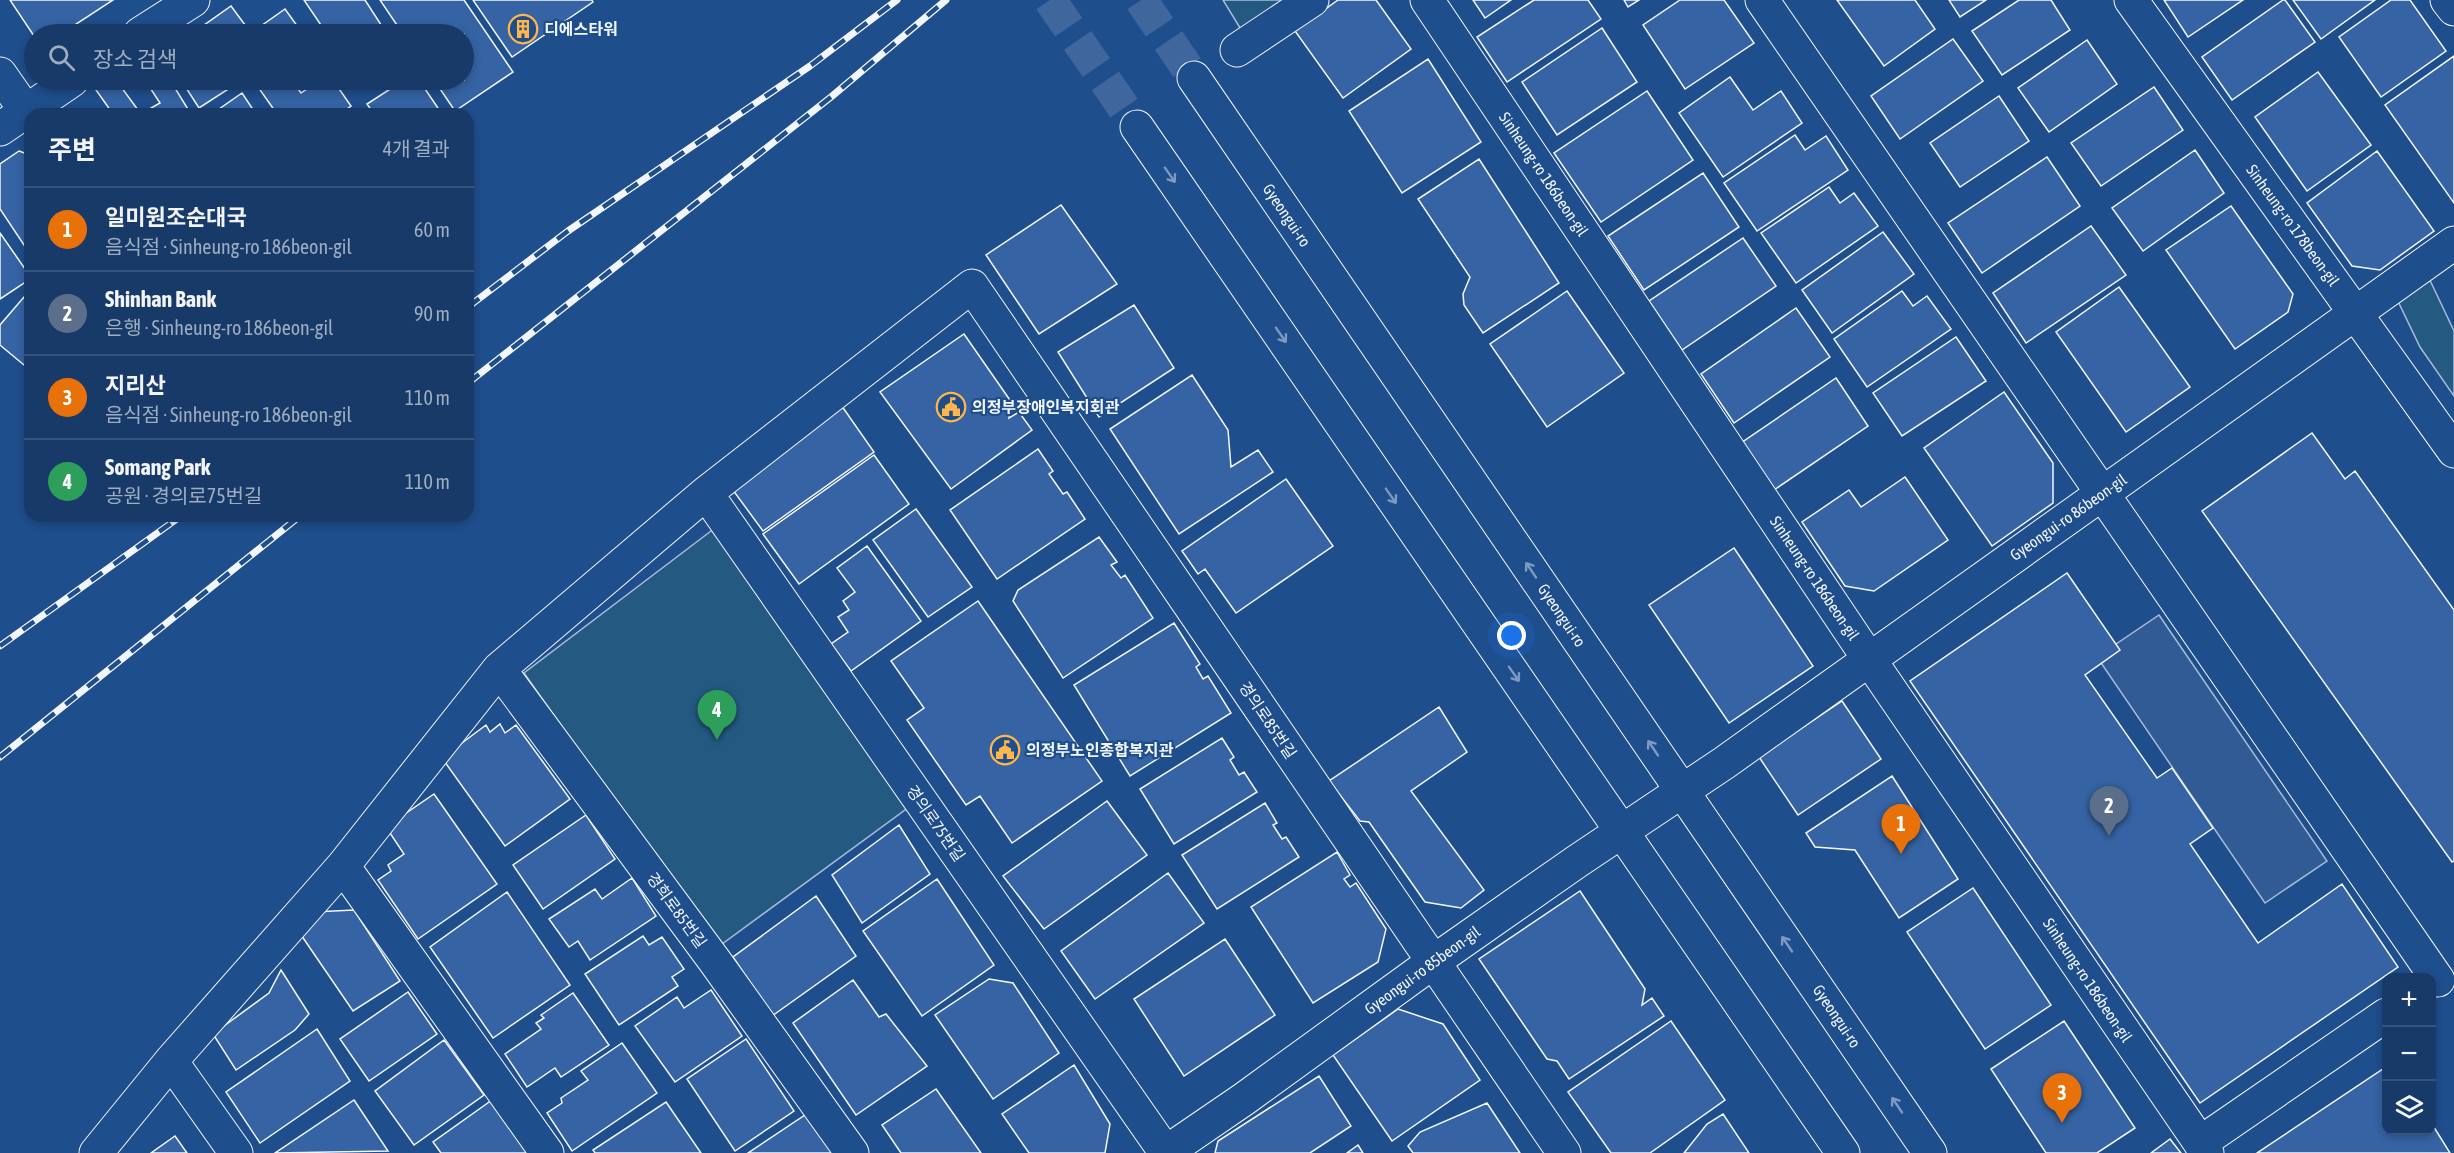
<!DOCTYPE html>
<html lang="ko">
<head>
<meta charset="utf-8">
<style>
	body { margin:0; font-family:"Asap Condensed","Noto Sans KR",sans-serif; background:#20416f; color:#f1f3f6 }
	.controls { position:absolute; right:18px; bottom:18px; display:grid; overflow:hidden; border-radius:12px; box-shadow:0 3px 9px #0003 }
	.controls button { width:54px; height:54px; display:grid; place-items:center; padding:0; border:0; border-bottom:2px solid #36547d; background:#173a69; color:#f1f3f6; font:30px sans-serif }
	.you { position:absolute; left:1512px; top:636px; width:21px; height:21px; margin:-15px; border:4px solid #fff; border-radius:50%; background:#1a73e8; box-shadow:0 0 0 9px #1a73e833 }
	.badge { display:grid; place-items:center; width:39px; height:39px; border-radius:50%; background:#95b2f1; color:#fff; font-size:20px; font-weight:700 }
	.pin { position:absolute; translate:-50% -50px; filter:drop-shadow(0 2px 3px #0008) }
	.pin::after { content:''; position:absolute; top:32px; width:21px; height:18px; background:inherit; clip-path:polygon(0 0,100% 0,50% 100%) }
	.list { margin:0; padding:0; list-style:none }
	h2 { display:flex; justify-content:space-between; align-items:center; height:78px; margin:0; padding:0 24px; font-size:26px }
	h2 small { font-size:20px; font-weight:400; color:#9eadc0 }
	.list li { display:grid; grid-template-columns:39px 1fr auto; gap:18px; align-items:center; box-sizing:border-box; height:84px; padding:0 24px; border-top:2px solid #36547d }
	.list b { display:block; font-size:22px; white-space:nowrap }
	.list p { margin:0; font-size:20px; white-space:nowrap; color:#9eadc0 }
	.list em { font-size:20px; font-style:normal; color:#9eadc0 }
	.icon { flex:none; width:33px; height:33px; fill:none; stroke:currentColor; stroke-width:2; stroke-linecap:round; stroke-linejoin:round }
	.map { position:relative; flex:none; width:2454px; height:1153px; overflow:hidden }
	.search { position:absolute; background:#173a69; box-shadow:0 3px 9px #0003; left:24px; top:24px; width:450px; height:66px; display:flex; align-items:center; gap:15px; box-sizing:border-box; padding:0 21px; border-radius:33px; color:#9eadc0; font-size:22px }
	.panel { position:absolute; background:#173a69; box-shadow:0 3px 9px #0003; left:24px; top:108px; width:450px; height:414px; border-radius:18px }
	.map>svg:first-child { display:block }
</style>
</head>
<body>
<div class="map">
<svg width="2454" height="1153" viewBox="0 0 2454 1153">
	<rect width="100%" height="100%" fill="#1f4e8c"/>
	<path fill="#245a82" stroke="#a8bbd7" stroke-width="1.5" d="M1223 0H1289L1245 36Z
		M2427 274 2454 331V396L2420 347 2395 295Z
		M715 528 909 807 718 947 524 673Z"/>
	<path fill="#305b95" stroke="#a8bbd7" stroke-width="1.5" d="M2159 615 2327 861 2265 903 2097 657Z"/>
	<path fill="#3563a3" stroke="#f2f6ff" stroke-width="1.5" d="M10 0H113L61 34 34 36Z
		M304 0H365L387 34H327Z
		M380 0H464L513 72 455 111 434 80H464V34H403Z
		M473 0H592L593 2 512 57Z
		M1338 0H1376L1411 49 1343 98 1295 31Z
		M1473 0H1511L1485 18Z
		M1534 0H1588L1601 19 1507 82 1477 37Z
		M1624 0H1639L1628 7Z
		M1680 0H1724L1754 43 1685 89 1643 25Z
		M1837 0H1915L1935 29 1884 66Z
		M1949 0H1986L1960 17Z
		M2019 0H2051L2070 30 2002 75 1972 31Z
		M2164 0H2243L2188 37Z
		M2283 0H2285L2315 42 2232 100 2202 57Z
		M2293 0H2375L2321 39Z
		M2391 0H2410L2446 51 2381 97 2339 37Z
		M231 6 251 33 285 9 303 34H205L200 28Z
		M1602 28 1637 82 1557 135 1522 82Z
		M1953 39 1983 81 1900 139 1871 96Z
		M2087 40 2117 84 2049 132 2018 88Z
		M2454 56V203L2385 105Z
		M1428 59 1481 142 1402 193 1349 111Z
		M2318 72 2371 145 2307 191 2255 117Z
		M1730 77 1753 110 1781 91 1802 123 1723 177 1679 113Z
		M110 80H116L141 114H113L96 90Z
		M145 80H170L191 114H155L151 108 160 103Z
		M181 80H228L233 86 199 108Z
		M236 80H249L241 86Z
		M269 80H292L301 93 320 80H333L351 106 340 114H277L258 87Z
		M404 80H419L442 114H374L367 104Z
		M2154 87 2183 130 2101 186 2071 143Z
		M1647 91 1693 160 1601 222 1554 153Z
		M242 93 256 114H212Z
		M1999 96 2029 141 1960 187 1930 143Z
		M1795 135 1805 150 1826 136 1848 170 1757 231 1724 183Z
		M2195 150 2224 193 2143 251 2112 208Z
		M19 151 30 155V250L28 251 0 209V164Z
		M2377 151 2434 231 2380 270 2352 266 2307 203Z
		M2047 157 2080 206 1982 273 1948 223Z
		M1479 159 1559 283 1483 333 1464 305 1463 294 1470 277 1418 199Z
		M1703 173 1739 227 1644 290 1608 236Z
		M1829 187 1840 203 1854 193 1878 226 1796 283 1761 233Z
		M1061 205 1117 284 1039 334 986 255Z
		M2231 206 2293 294 2288 312 2235 349 2166 250Z
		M2091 226 2126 275 2026 343 1993 293Z
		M1883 232 1914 274 1832 333 1802 290Z
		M0 233 30 276V279L0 299Z
		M1743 238 1776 286 1682 350 1649 301Z
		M2119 287 2190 387 2126 432 2056 332Z
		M1567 291 1624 373 1547 427 1490 344Z
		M1902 291 1913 306 1927 296 1951 329 1867 387 1834 339Z
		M24 297 30 302V370L0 345V325Z
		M1134 305 1174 368 1099 417 1058 352Z
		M1796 308 1830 357 1734 423 1701 374Z
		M964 334 1012 403 1009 418 1019 412 1032 430 951 489 880 392Z
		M1956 337 1986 381 1902 436 1873 393Z
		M1192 375 1228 430 1231 467 1258 450 1273 472 1179 534 1110 429Z
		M1836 378 1868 426 1774 490 1741 443Z
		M2004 392 2053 463V503L1992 546 1924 448Z
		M839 402 874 452 763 531 727 482Z
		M2312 433 2345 479 2355 471 2454 610V861L2452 862 2202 511Z
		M1038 449 1053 471 1049 474 1063 494 1067 492 1085 519 997 579 950 510Z
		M874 455 909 504 799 584 763 534Z
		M1905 477 1948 540 1874 591 1845 586 1802 522 1849 490 1861 507Z
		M1286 479 1333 546 1236 613 1205 569 1198 574 1182 551Z
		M916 509 972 587 928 617 873 540Z
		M1099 537 1117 562 1111 565 1121 578 1125 575 1153 618 1063 678 1013 601 1018 590Z
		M867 546 921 621 851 671 831 644 848 632 838 617 849 610 843 601 855 592 837 568Z
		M1734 548 1813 666 1729 723 1649 605Z
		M2067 573 2120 650 2085 675 2157 778 2172 768 2213 828 2190 844 2258 943 2342 884 2398 967 2200 1103 1910 681Z
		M978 601 1102 781 1012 843 980 796 966 805 907 720 924 708 891 661Z
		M1174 623 1200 664 1196 667 1203 679 1208 676 1231 713 1130 776 1074 685Z
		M1842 701 1881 759 1798 815 1759 757Z
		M1439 707 1467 752 1411 791 1484 890 1461 908 1425 902 1369 822 1360 821 1329 781Z
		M500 724 505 733 516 725 570 799 505 846 442 758 486 725 490 732Z
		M1222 738 1234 757 1230 760 1239 775 1244 772 1257 792 1174 844 1140 789Z
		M1892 776 1958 879 1899 918 1855 850 1815 847 1806 833Z
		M434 794 497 884 418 939 378 880 391 871 388 865 404 854 386 827Z
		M1107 801 1147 855 1044 929 1003 876Z
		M1265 803 1277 823 1273 825 1282 839 1286 837 1299 857 1217 909 1182 855Z
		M586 815 615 859 543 909 513 865Z
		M899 825 930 874 862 923 832 875Z
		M1337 852 1350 875 1344 879 1350 887 1356 883 1386 929 1378 962 1313 1003 1251 907Z
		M1168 873 1204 923 1095 999 1061 951Z
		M632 878 656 916 590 960 578 941 569 947 549 919 595 889 602 899Z
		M937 879 994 965 922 1016 863 931Z
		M1973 888 2051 1005 1985 1049 1907 932Z
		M1580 891 1645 989 1642 1005 1652 998 1664 1016 1569 1079 1557 1061 1547 1059 1479 959Z
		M507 892 570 985 493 1038 430 947Z
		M816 896 856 956 772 1016 733 957Z
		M354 910 400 981 353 1011 297 929 313 912Z
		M643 936 649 945 662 937 684 969 672 977 678 986 619 1025 585 974Z
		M1225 939 1275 1015 1184 1076 1134 999Z
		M281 970 309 1014 295 1030 236 1070 213 1034 269 993Z
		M989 979 1013 983 1059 1053 993 1099 935 1015Z
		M853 980 879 1017 886 1014 927 1066 856 1115 793 1023Z
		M711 990 742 1036 675 1082 635 1026 677 997 684 1008Z
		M408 992 437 1034 369 1081 340 1039Z
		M573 993 609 1045 561 1077 555 1068 527 1087 505 1054 541 1029 536 1023 544 1018 541 1015Z
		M1398 1009 1443 1024 1480 1080 1392 1141 1333 1055Z
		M1671 1021 1725 1100 1650 1153H1611L1568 1092Z
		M2064 1021 2135 1128 2097 1153H2046L1991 1069Z
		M317 1029 350 1081 260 1143 226 1092Z
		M746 1039 794 1111 735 1151 687 1079Z
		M444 1040 484 1095 414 1145 375 1091Z
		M622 1043 657 1093 572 1151 547 1113 562 1103 561 1098 588 1080 581 1071Z
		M1074 1065 1110 1124 1105 1153H1029L1002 1114Z
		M2386 1067V1130H2432V1124L2450 1153H2257Z
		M1319 1076 1351 1126 1310 1153H1215L1218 1141Z
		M936 1089 981 1153H901L882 1125Z
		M354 1100 388 1151 275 1153Z
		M492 1100 527 1153H441L433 1142Z
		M666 1102 701 1153H595L593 1150Z
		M1487 1103 1520 1153H1413L1408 1146 1420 1132Z
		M808 1113 835 1153H748Z
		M1723 1114 1749 1153H1684L1707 1124Z
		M175 1136 187 1153H151Z
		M2170 1139 2181 1153H2151Z
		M1358 1145 1363 1153H1347Z"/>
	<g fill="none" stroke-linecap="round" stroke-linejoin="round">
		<path stroke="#3f679d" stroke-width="33" stroke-dasharray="33 16" stroke-linecap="butt" d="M1050 0 1137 127
			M1141 0 1194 78"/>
		<g stroke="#f2f6ff" stroke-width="35">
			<path id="minor" d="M1427 0 1869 659 2207 1153
				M1762 0 2438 980
				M2131 0 2454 451
				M2447 0 2454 9
				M140 34 193 0
				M1237 50 1312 0
				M0 74 30 117
				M1194 78 1930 1153
				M1137 127 1843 1153
				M0 129 72 80
				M706 493 1166 1153
				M499 669 714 960 852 1153
				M343 866 547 1153
				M171 1061 236 1153
				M2200 1143 2386 1015
				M96 1153 171 1061 343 866 499 669 706 493 972 286 1564 1153
				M1165 1153 1244 1099 1433 962 1576 862 1724 763 2454 243"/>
		</g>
		<use href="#minor" stroke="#1f4e8c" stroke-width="33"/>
		<g stroke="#f2f6ff" stroke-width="7">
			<path id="rail" d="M468 307 568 231 810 66 897 0
				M468 383 831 97 946 0
				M0 646 181 516
				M0 757 300 516"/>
		</g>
		<use href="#rail" stroke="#1f4e8c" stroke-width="4.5" stroke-dasharray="14" stroke-linecap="butt"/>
	</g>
	<defs><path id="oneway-shaft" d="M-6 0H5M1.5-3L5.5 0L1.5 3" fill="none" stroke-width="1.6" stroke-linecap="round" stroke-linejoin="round" transform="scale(1.5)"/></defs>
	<g stroke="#7e9ac0">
		<use href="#oneway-shaft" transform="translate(1170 175) rotate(55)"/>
		<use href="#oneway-shaft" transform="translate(1281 335) rotate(55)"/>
		<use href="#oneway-shaft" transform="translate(1391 496) rotate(55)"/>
		<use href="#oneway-shaft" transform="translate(1531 570) rotate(-124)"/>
		<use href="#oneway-shaft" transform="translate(1514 674) rotate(55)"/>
		<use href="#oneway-shaft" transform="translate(1653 748) rotate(-124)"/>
		<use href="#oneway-shaft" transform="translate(1787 944) rotate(-124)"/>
		<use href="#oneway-shaft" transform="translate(1897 1105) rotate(-124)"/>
	</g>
	<defs>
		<g id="building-ring" transform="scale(1.5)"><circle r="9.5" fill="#1f4e8c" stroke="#ffb74d" stroke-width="1.5"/><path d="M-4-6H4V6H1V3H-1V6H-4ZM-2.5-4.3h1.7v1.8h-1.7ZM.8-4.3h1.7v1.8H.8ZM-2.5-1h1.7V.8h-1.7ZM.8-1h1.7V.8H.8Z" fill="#ffb74d"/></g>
		<g id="civic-ring" transform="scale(1.5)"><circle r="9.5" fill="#1f4e8c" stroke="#ffb74d" stroke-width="1.5"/><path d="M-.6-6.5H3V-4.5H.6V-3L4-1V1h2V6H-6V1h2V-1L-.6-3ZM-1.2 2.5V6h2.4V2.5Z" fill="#ffb74d"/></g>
	</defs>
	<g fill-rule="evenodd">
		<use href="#building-ring" x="523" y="29"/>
		<use href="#civic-ring" x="951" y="407"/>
		<use href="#civic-ring" x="1005" y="750"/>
	</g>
	<g text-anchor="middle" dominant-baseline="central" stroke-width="4.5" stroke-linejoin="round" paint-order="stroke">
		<g font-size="16" font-weight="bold" fill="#f2f6ff" stroke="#1f4e8c" text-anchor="start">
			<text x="544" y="29">디에스타워</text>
			<text x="972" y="407">의정부장애인복지회관</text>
			<text x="1026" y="750">의정부노인종합복지관</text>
		</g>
		<g font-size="16" fill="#f2f6ff" stroke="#1f4e8c">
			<text transform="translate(1544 174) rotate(56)">Sinheung-ro 186beon-gil</text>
			<text transform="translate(1287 215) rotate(56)">Gyeongui-ro</text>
			<text transform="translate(2293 225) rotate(54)">Sinheung-ro 178beon-gil</text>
			<text transform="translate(2068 517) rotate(-35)">Gyeongui-ro 86beon-gil</text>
			<text transform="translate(1815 578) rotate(56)">Sinheung-ro 186beon-gil</text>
			<text transform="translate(1562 615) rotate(56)">Gyeongui-ro</text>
			<text transform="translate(1268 720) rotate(56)">경의로85번길</text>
			<text transform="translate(936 823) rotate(55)">경의로75번길</text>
			<text transform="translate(677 910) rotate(54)">경희로85번길</text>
			<text transform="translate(1422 970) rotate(-36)">Gyeongui-ro 85beon-gil</text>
			<text transform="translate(2088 980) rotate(56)">Sinheung-ro 186beon-gil</text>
			<text transform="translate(1837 1016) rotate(56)">Gyeongui-ro</text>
		</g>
	</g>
</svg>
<div class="controls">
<button>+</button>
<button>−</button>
<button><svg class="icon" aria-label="layers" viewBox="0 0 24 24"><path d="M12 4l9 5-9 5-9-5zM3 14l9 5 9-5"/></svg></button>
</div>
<div class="you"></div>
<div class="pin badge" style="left:1901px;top:854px;background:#e8710a">1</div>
<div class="pin badge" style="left:2109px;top:836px;background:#5c6f8a">2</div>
<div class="pin badge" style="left:2062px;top:1123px;background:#e8710a">3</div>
<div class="pin badge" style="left:717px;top:740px;background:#2e9e5b">4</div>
<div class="search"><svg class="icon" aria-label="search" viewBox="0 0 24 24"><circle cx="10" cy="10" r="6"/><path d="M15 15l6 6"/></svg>장소 검색</div>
<section class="panel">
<h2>주변<small>4개 결과</small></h2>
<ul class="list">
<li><span class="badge" style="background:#e8710a">1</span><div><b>일미원조순대국</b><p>음식점 · Sinheung-ro 186beon-gil</p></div><em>60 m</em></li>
<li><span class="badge" style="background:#5c6f8a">2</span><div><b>Shinhan Bank</b><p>은행 · Sinheung-ro 186beon-gil</p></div><em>90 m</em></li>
<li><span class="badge" style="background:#e8710a">3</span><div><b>지리산</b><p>음식점 · Sinheung-ro 186beon-gil</p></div><em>110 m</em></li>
<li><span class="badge" style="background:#2e9e5b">4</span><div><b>Somang Park</b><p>공원 · 경의로75번길</p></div><em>110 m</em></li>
</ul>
</section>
</div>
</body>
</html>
